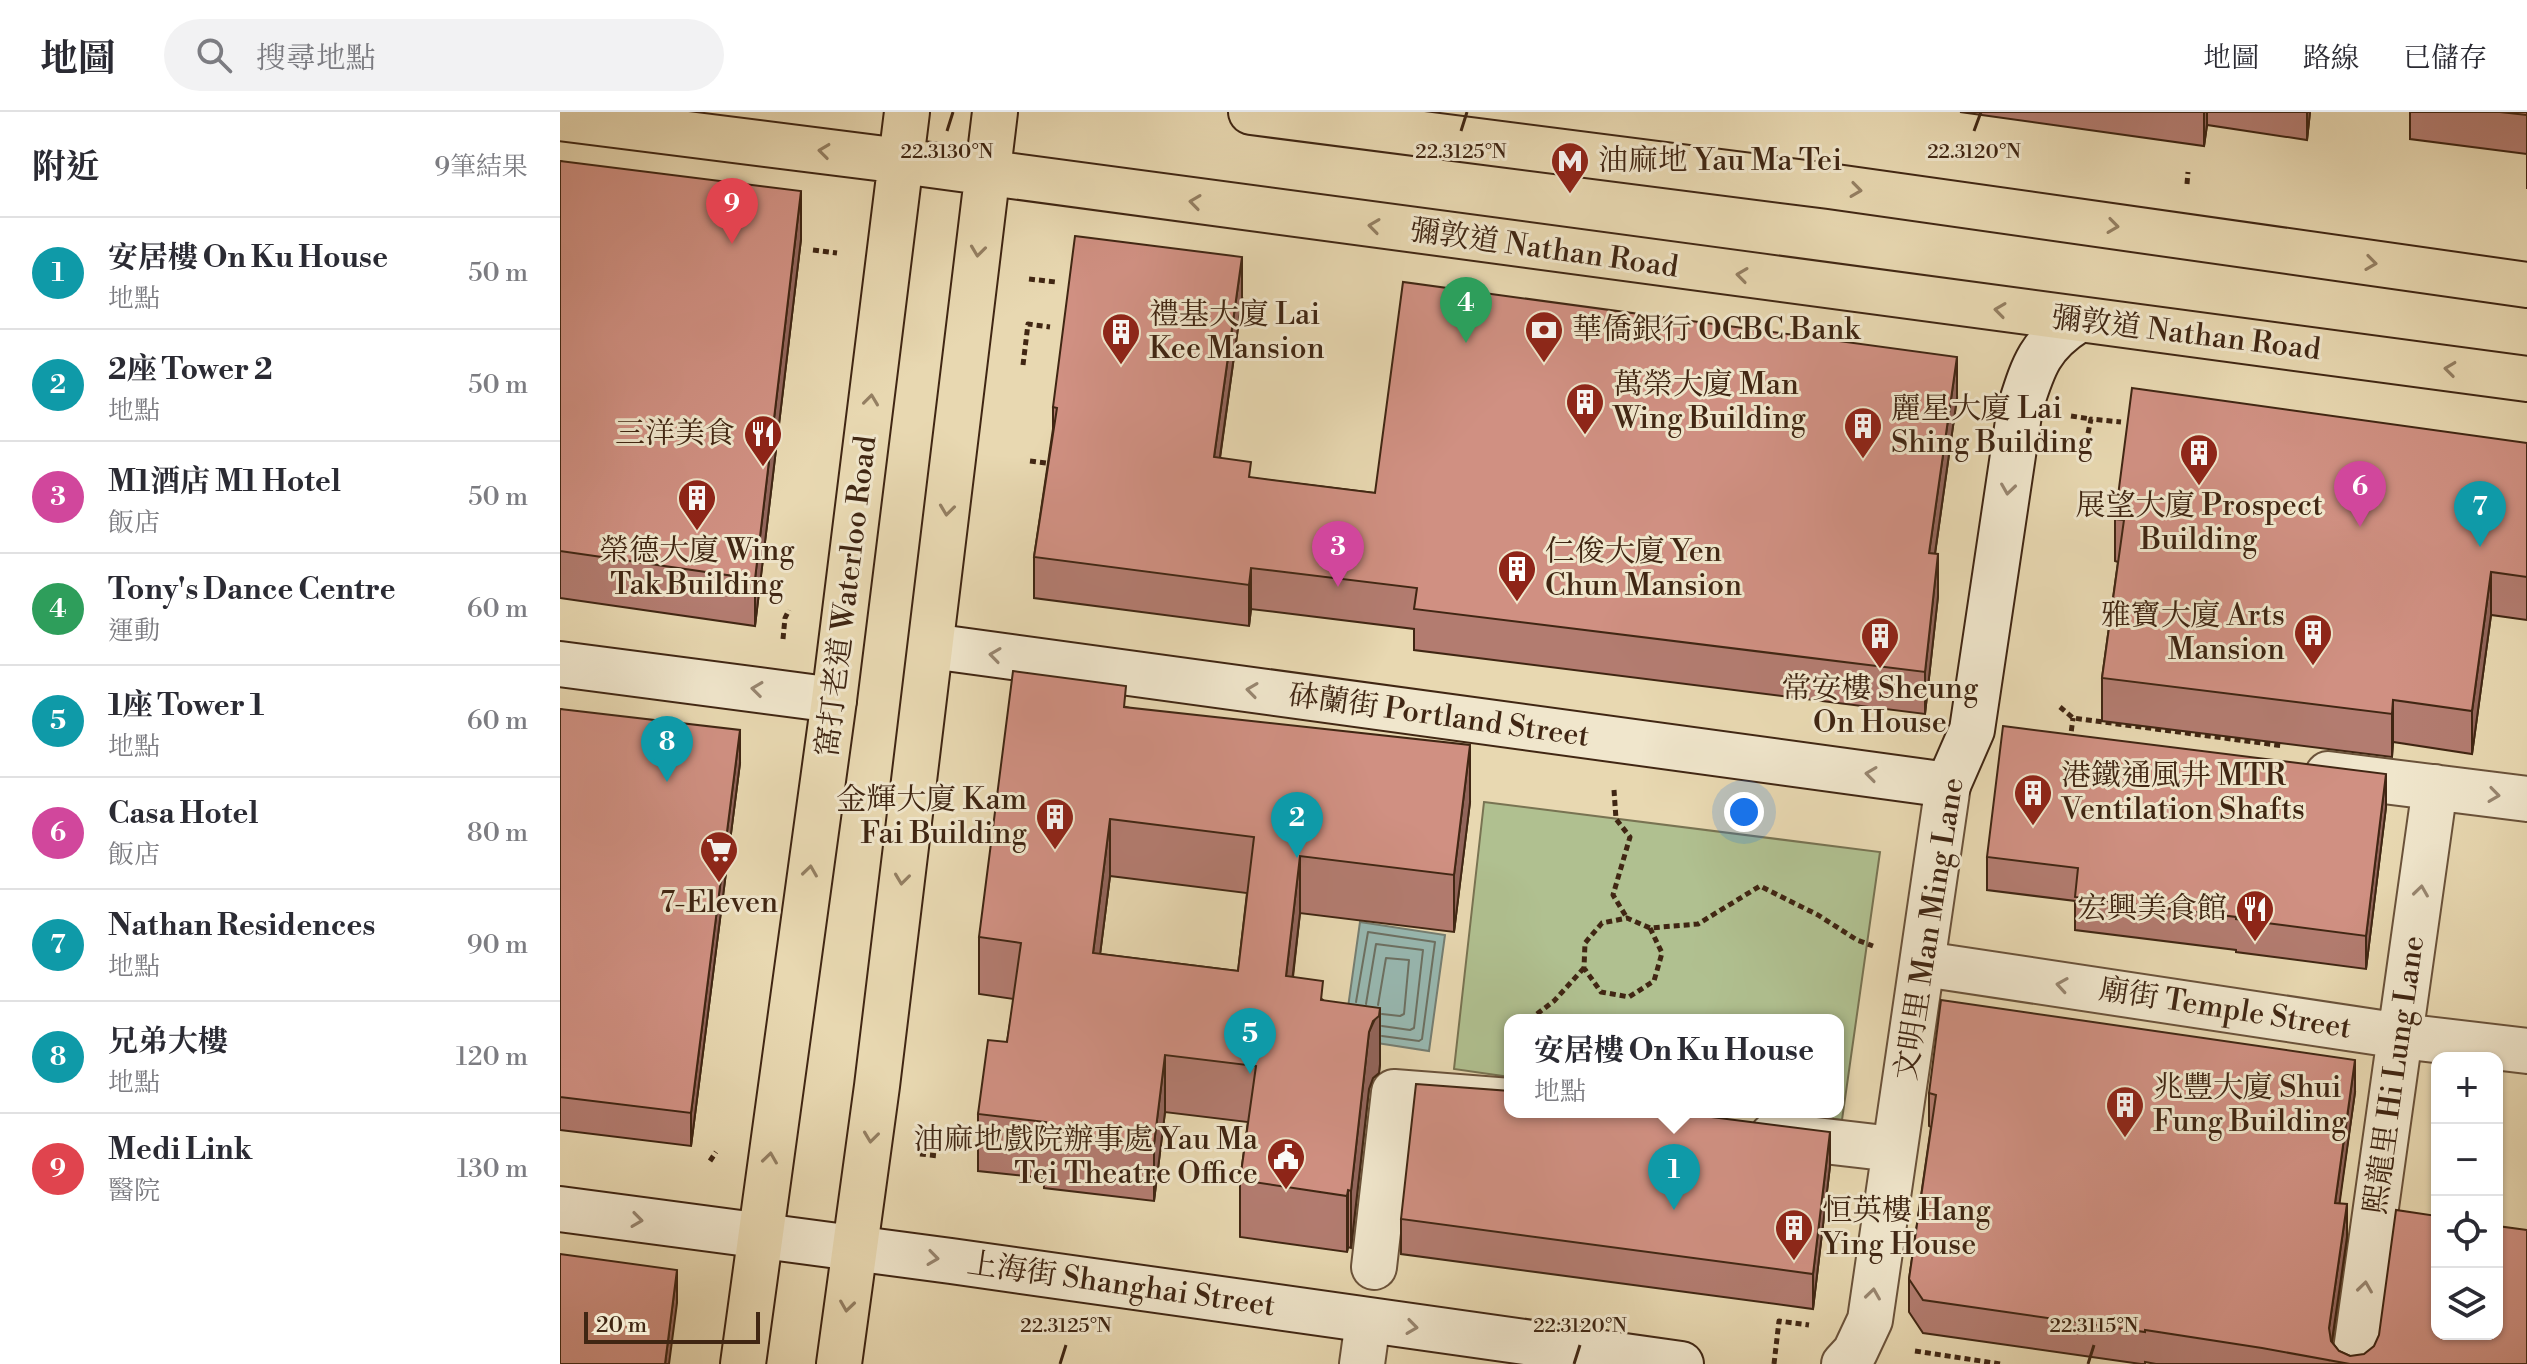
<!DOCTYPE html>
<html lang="zh-TW">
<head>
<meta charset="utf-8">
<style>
	body { margin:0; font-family:"Libre Bodoni","Noto Serif TC",serif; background:#f2f2f3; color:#2b2b33 }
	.controls { position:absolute; right:24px; bottom:24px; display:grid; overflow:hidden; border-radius:16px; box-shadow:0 2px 6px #0004 }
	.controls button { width:72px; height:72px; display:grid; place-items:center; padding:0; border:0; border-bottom:2px solid #e1e1e2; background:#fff; color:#2b2b33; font:40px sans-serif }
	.scale { position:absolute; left:24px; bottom:20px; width:176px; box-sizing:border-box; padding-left:8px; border:4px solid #402613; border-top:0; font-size:22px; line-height:28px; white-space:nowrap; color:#402613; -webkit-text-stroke:6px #f0e6cc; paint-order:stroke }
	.you { position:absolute; left:1184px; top:700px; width:28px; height:28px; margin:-20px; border:6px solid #fff; border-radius:50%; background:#1a73e8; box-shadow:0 0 0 12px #1a73e833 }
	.badge { display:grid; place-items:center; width:52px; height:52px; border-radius:50%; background:#8f2418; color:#fff; font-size:26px; font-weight:700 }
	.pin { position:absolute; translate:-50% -66px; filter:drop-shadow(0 2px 4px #0008) }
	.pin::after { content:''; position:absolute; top:42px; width:28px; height:24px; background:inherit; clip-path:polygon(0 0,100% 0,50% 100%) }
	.popup { position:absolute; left:944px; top:902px; width:340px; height:104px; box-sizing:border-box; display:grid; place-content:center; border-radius:16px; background:#fff; filter:drop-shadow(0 2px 6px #0005); font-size:26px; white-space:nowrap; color:#7c7c81 }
	.popup b { font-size:30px; color:#2b2b33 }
	.popup::after { content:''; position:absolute; left:50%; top:100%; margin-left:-16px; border:16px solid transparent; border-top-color:#fff }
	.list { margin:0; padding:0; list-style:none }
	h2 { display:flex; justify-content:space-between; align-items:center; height:104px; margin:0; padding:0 32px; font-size:34px }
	h2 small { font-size:26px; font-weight:400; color:#7c7c81 }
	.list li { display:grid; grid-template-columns:52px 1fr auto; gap:24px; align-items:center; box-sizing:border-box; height:112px; padding:0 32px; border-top:2px solid #e1e1e2 }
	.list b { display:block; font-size:30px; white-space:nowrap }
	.list p { margin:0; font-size:26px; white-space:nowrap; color:#7c7c81 }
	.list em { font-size:26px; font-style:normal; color:#7c7c81 }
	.icon { flex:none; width:44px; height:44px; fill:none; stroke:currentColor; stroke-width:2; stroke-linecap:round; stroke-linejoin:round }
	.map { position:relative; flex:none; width:1967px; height:1252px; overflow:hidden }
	header { display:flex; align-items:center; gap:48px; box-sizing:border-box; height:112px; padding:0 40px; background:#fff; border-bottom:2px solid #e1e1e2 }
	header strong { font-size:38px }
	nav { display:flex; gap:44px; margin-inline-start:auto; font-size:28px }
	.search { width:560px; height:72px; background:#f2f2f3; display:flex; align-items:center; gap:20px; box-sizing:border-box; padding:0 28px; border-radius:44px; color:#7c7c81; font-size:30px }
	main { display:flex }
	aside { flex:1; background:#fff }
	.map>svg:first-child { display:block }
</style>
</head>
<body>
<header>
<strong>地圖</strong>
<div class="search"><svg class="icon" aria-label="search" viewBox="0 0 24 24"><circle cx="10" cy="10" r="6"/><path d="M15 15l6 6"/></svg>搜尋地點</div>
<nav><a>地圖</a><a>路線</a><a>已儲存</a></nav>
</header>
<main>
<aside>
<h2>附近<small>9筆結果</small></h2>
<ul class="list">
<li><span class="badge" style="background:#0f9aa8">1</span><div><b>安居樓 On Ku House</b><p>地點</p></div><em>50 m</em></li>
<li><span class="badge" style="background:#0f9aa8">2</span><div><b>2座 Tower 2</b><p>地點</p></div><em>50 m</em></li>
<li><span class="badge" style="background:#d1479c">3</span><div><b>M1酒店 M1 Hotel</b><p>飯店</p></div><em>50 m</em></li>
<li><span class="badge" style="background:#2e9e5b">4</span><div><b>Tony's Dance Centre</b><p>運動</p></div><em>60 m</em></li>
<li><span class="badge" style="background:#0f9aa8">5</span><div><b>1座 Tower 1</b><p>地點</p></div><em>60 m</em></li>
<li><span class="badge" style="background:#d1479c">6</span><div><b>Casa Hotel</b><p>飯店</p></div><em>80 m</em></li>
<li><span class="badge" style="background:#0f9aa8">7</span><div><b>Nathan Residences</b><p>地點</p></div><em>90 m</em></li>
<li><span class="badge" style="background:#0f9aa8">8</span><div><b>兄弟大樓</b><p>地點</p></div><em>120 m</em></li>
<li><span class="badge" style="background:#e0444e">9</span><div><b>Medi Link</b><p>醫院</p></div><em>130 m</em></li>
</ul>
</aside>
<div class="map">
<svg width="1967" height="1252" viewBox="0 0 1967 1252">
	<rect width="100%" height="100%" fill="#e8d8b1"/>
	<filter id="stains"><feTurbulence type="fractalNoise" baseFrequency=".0025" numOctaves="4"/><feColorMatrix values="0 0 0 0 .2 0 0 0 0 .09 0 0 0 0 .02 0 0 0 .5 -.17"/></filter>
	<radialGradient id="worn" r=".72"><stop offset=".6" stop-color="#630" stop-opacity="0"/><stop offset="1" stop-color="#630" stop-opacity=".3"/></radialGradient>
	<path fill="#b0c090" stroke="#787352" stroke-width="2" d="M924 690 1320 740 1282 1008 1221 1000H1278V908H950V965L894 957Z"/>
	<path fill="#98b9b2" stroke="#757e72" stroke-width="2" d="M800 810 885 823 869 939 817 931 781 945Z"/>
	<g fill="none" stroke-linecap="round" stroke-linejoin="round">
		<path stroke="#6c7062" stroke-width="2" d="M796 890 808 820 875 830 862 927 859 929 822 924
			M806 892 816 832 863 838 854 916 850 918 822 914
			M818 893 826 846 849 848 844 902 840 904 822 902"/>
		<g stroke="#6a523a" stroke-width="48">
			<path id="street" d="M1768 662 1967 687
				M1364 852 1841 924 1967 939
				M1213 1023 1333 1037
				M814 1155 834 980 950 989
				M802 1252 808 1209
				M1284 1252 1295 1240 1310 1208 1388 673
				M1794 1252 1875 675"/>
		</g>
		<g stroke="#402613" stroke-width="48">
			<path id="secondary" d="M371 534 1388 673 1412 618 1460 296C1473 255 1479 233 1517 209
				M0 552 274 588
				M0 1097 391 1149 1121 1252"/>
		</g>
		<g stroke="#402613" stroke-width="48">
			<path id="primary" d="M691 0 1269 74 1967 173
				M0 6 341 49 1967 267
				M183 1252 274 588 347 0
				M279 1252 317 974 435 0"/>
		</g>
		<path stroke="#402613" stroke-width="5" stroke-dasharray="6 4" stroke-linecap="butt" d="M1627 72 1628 60
			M253 138 277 141
			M469 167 496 170
			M463 253 468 212 490 215
			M1511 304 1531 307
			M1526 331 1531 307 1561 310
			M470 349 493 352
			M223 527 225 506 229 498
			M1500 595 1513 606 1724 634
			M1510 629 1513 606
			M1054 678 1056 707 1070 725 1053 783 1067 806
			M1090 816 1102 841 1094 869 1069 885 1041 880 1024 856 1025 831 1042 811 1067 806 1090 816 1138 812 1200 774 1258 803 1297 828 1313 834
			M969 908 994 889 1024 856
			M360 1042 379 1044
			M150 1049 156 1040
			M1355 1239 1441 1252
			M1214 1252 1219 1209 1249 1213"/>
		<use href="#street" stroke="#f0e6cc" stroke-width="44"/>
		<use href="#secondary" stroke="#f0e6cc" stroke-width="44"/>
		<use href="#primary" stroke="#e8d8b1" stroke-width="44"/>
	</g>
	<path fill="#b37c70" stroke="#402613" stroke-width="2" fill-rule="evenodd" d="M1400 0H1750L1747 28 1647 13 1644 34Z
		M1850 0H1967V77V42L1850 27Z
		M0 49 241 127 195 514 0 486Z
		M682 187 660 346 691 366 815 381 1397 286 1375 442 1378 484 1365 602 854 538V517L691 497 689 514 474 486V445L493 317V295Z
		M1967 331V508L1931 503 1912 642 1833 630 1832 645 1542 609V566L1558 450 1555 449V407Z
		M566 595 910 690 894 820 740 801 733 865 763 888 820 952 819 961 813 966 809 977 791 1136 788 1135 787 1140 680 1125V1068L688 1010 605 1000 594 1089 484 1076V1066L418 1059V1002L447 930 454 887 419 882V825ZM550 764 687 781 678 859 540 842Z
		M0 597 180 651 131 1034 0 1018Z
		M1826 695 1806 857 1676 840V838L1515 818V789L1427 778V745Z
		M1795 980 1779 1091 1787 1125 1772 1230 1779 1239 1790 1244 1967 1252H1596L1585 1250V1252H1581L1363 1221 1349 1200V1167L1371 1015 1369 1014V981Z
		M1270 1054 1253 1197 841 1142V1107Z"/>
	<path fill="#92655b" stroke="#402613" stroke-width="2" d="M1644 0H1647V13L1644 34Z
		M1747 0H1750L1747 28Z
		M241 79V127L195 514V467Z
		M682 145V187L654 387V345Z
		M1397 245V286L1369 483V441Z
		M1378 442V484L1365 602V560Z
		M691 456V497L689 514V473Z
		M1931 460V503L1912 642V599Z
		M1833 588V630L1832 645V602Z
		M180 618V651L131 1034V1001Z
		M910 633V690L894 820V763Z
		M1826 662V695L1806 857V824Z
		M550 707V764L533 898V841Z
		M740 744V801L726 921V864Z
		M820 896V952L819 961 813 966 809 977 791 1136V1079L809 920Z
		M605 943V1000L594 1089V1032Z
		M1795 948V980L1775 1124V1091Z
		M1270 1020V1054L1253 1197V1162Z
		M788 1078V1135L787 1140V1084Z
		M1787 1092V1125L1769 1249V1216Z
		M117 1158V1191L109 1252H105Z"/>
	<path fill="#d09082" stroke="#402613" stroke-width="2" fill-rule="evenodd" d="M1940 0H1967V3Z
		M0 49 241 79 195 467 0 439Z
		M515 124 682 145 654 345 691 350 689 365 815 381 843 170 1397 245 1369 441 1378 442 1365 560 854 497 857 476 691 456 689 473 474 445 497 296 493 295Z
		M1572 276 1967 331V465L1931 460 1912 599 1833 588 1832 602 1542 566 1564 408 1555 407Z
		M453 559 566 574 564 595 910 633 894 763 740 744 726 864 763 869 761 888 820 896 819 904 813 909 809 920 791 1079 788 1078 787 1084 680 1068 696 954 605 943 594 1032 484 1019 486 1010 418 1002 428 928 447 930 461 831 419 825ZM550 707 694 725 678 859 533 841Z
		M0 597 180 618 131 1001 0 985Z
		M1443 614 1826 662 1806 824 1676 807V805L1515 785 1518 756 1427 745Z
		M1381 888 1795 948 1775 1091 1787 1092 1769 1216 1771 1229 1779 1239 1790 1244 1804 1242 1814 1234 1819 1223 1836 1098 1877 1104V1222H1937V1114L1967 1118V1252H1790L1702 1236 1585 1218V1220L1363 1188 1349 1167 1376 983 1369 981Z
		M856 972 950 979V1000H1112L1270 1020 1253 1162 841 1107Z
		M0 1142 117 1158 105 1252H0Z"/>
	<defs><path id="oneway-chevron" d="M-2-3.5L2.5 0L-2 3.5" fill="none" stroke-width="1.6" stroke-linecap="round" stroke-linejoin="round" transform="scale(2)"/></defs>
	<g stroke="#947f62">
		<use href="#oneway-chevron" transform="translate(264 39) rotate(-173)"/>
		<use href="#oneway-chevron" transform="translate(1296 78) rotate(8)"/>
		<use href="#oneway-chevron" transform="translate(635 90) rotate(-172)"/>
		<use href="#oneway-chevron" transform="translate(814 114) rotate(-172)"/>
		<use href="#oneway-chevron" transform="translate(1553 114) rotate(8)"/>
		<use href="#oneway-chevron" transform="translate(418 139) rotate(97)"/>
		<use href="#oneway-chevron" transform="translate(1811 151) rotate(8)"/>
		<use href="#oneway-chevron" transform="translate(1182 163) rotate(-172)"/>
		<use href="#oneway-chevron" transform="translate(1440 198) rotate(-172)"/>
		<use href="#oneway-chevron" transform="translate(1890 257) rotate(-173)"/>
		<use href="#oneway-chevron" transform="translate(311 288) rotate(-83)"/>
		<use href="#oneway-chevron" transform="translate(387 398) rotate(97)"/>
		<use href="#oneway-chevron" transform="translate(250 759) rotate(-82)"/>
		<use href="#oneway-chevron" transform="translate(342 767) rotate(97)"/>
		<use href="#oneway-chevron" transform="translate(311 1025) rotate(97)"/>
		<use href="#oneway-chevron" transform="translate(210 1046) rotate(-82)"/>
		<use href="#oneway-chevron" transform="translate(287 1194) rotate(98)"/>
	</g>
	<g stroke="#988670">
		<use href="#oneway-chevron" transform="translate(1448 377) rotate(98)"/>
		<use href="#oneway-chevron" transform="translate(435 543) rotate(-172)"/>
		<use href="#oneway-chevron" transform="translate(197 577) rotate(-173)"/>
		<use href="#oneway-chevron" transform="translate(692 578) rotate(-172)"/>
		<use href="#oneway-chevron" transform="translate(1311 662) rotate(-172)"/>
		<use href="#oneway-chevron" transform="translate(1934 683) rotate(8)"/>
		<use href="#oneway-chevron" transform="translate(1861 779) rotate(-82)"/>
		<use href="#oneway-chevron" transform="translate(1502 873) rotate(-171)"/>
		<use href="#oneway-chevron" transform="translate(77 1108) rotate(8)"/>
		<use href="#oneway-chevron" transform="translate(373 1146) rotate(8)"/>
		<use href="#oneway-chevron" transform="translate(1805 1175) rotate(-82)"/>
		<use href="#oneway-chevron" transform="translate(1313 1182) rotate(-82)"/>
		<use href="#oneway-chevron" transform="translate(852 1215) rotate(8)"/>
	</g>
	<path fill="none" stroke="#402613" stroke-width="3" d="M387 19 393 0M901 19 907 0M1414 19 1421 0M500 1252 506 1233M1014 1252 1020 1233M1528 1252 1534 1233"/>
	<defs>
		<g id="metro-pin" transform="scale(2)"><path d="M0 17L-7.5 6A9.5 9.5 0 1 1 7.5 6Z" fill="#8f2418" stroke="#f0e6cc"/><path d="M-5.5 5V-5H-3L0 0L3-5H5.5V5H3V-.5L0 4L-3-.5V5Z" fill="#fff"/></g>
		<g id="bank-pin" transform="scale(2)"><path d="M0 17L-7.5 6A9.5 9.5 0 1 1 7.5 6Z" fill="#8f2418" stroke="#f0e6cc"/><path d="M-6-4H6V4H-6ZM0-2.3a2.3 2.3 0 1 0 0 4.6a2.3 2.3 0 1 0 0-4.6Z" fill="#fff"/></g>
		<g id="building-pin" transform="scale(2)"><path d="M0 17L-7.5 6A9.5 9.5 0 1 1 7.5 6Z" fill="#8f2418" stroke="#f0e6cc"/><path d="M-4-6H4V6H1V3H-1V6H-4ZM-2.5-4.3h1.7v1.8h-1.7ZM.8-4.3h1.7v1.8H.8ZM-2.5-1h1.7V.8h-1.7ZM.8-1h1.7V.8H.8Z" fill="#fff"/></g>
		<g id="restaurant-pin" transform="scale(2)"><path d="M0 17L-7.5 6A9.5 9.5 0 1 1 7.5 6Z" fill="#8f2418" stroke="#f0e6cc"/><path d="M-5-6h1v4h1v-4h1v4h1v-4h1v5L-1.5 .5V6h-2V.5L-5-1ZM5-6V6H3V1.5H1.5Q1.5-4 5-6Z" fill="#fff"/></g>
		<g id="supermarket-pin" transform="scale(2)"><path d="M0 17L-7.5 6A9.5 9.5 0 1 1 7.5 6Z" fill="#8f2418" stroke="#f0e6cc"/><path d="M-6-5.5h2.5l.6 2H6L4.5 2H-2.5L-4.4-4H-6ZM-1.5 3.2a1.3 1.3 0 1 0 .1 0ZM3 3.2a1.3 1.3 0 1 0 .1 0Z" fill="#fff"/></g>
		<g id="civic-pin" transform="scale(2)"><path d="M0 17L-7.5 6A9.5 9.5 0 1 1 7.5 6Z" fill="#8f2418" stroke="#f0e6cc"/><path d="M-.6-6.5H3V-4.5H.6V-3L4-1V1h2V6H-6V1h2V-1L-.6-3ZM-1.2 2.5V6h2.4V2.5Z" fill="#fff"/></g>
	</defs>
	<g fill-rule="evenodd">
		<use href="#metro-pin" x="1010" y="49"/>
		<use href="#bank-pin" x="984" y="218"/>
		<use href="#building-pin" x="561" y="220"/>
		<use href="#building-pin" x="1025" y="290"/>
		<use href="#building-pin" x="1303" y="314"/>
		<use href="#restaurant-pin" x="203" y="322"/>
		<use href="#building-pin" x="1639" y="341"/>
		<use href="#building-pin" x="137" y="386"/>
		<use href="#building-pin" x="957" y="457"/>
		<use href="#building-pin" x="1753" y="521"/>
		<use href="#building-pin" x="1320" y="524"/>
		<use href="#building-pin" x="1473" y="681"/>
		<use href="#building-pin" x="495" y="705"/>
		<use href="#supermarket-pin" x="159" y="738"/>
		<use href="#restaurant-pin" x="1695" y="797"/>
		<use href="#building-pin" x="1565" y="993"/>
		<use href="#civic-pin" x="726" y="1045"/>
		<use href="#building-pin" x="1234" y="1116"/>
	</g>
	<g text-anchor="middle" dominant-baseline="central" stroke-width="6" stroke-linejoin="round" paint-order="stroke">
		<g font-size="30" fill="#402613" stroke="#f0e6cc" text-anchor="start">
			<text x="1038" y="49">油麻地 Yau Ma Tei</text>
			<text x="589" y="203">禮基大廈 Lai<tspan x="589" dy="34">Kee Mansion</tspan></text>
			<text x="1012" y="218">華僑銀行 OCBC Bank</text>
			<text x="1053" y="273">萬榮大廈 Man<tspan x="1053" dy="34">Wing Building</tspan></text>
			<text x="1331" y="297">麗星大廈 Lai<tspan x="1331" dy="34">Shing Building</tspan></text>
			<text x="175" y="322" text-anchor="end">三洋美食</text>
			<text x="1639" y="394" text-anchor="middle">展望大廈 Prospect<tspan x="1639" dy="34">Building</tspan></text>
			<text x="137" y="439" text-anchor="middle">榮德大廈 Wing<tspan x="137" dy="34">Tak Building</tspan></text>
			<text x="985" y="440">仁俊大廈 Yen<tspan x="985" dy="34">Chun Mansion</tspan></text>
			<text x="1725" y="504" text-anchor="end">雅寶大廈 Arts<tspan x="1725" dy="34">Mansion</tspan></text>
			<text x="1320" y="577" text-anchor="middle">常安樓 Sheung<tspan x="1320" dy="34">On House</tspan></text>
			<text x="1501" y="664">港鐵通風井 MTR<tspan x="1501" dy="34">Ventilation Shafts</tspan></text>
			<text x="467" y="688" text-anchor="end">金輝大廈 Kam<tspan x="467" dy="34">Fai Building</tspan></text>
			<text x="159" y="791" text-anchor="middle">7-Eleven</text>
			<text x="1667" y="797" text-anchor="end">宏興美食館</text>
			<text x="1593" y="976">兆豐大廈 Shui<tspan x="1593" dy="34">Fung Building</tspan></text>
			<text x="698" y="1028" text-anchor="end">油麻地戲院辦事處 Yau Ma<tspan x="698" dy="34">Tei Theatre Office</tspan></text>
			<text x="1262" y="1099">恒英樓 Hang<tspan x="1262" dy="34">Ying House</tspan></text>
		</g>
		<g font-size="30" fill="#402613" stroke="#f0e6cc">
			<text transform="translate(984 137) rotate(8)">彌敦道 Nathan Road</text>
			<text transform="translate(1626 222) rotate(7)">彌敦道 Nathan Road</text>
			<text transform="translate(287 484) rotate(-83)">窩打老道 Waterloo Road</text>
			<text transform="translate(879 604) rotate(8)">砵蘭街 Portland Street</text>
			<text transform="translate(1370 817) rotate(-81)">文明里 Man Ming Lane</text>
			<text transform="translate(1665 897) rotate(9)">廟街 Temple Street</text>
			<text transform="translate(1835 963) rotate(-82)">熙龍里 Hi Lung Lane</text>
			<text transform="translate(561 1173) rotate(8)">上海街 Shanghai Street</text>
		</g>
	</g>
	<g font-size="20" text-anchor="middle" fill="#402613" stroke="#f0e6cc" stroke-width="6" stroke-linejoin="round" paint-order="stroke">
		<text x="387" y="46">22.3130°N</text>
		<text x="901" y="46">22.3125°N</text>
		<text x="1414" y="46">22.3120°N</text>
		<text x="506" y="1220">22.3125°N</text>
		<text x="1020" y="1220">22.3120°N</text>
		<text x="1534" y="1220">22.3115°N</text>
	</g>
	<rect width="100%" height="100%" filter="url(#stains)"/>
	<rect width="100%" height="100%" fill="url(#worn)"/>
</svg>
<div class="controls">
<button>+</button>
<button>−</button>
<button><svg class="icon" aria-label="locate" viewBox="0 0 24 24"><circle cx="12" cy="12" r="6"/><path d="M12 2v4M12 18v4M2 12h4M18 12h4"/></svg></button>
<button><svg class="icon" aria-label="layers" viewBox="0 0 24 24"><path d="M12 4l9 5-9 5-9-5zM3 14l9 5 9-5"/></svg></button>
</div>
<div class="scale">20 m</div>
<div class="you"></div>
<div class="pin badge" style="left:1114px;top:1098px;background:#0f9aa8">1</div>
<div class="popup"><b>安居樓 On Ku House</b>地點</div>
<div class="pin badge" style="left:737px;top:746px;background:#0f9aa8">2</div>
<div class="pin badge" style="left:778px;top:475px;background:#d1479c">3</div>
<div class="pin badge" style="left:906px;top:231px;background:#2e9e5b">4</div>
<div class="pin badge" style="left:690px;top:962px;background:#0f9aa8">5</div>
<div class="pin badge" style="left:1800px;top:415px;background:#d1479c">6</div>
<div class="pin badge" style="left:1920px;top:435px;background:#0f9aa8">7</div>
<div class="pin badge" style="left:107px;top:670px;background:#0f9aa8">8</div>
<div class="pin badge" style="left:172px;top:132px;background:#e0444e">9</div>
</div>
</main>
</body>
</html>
